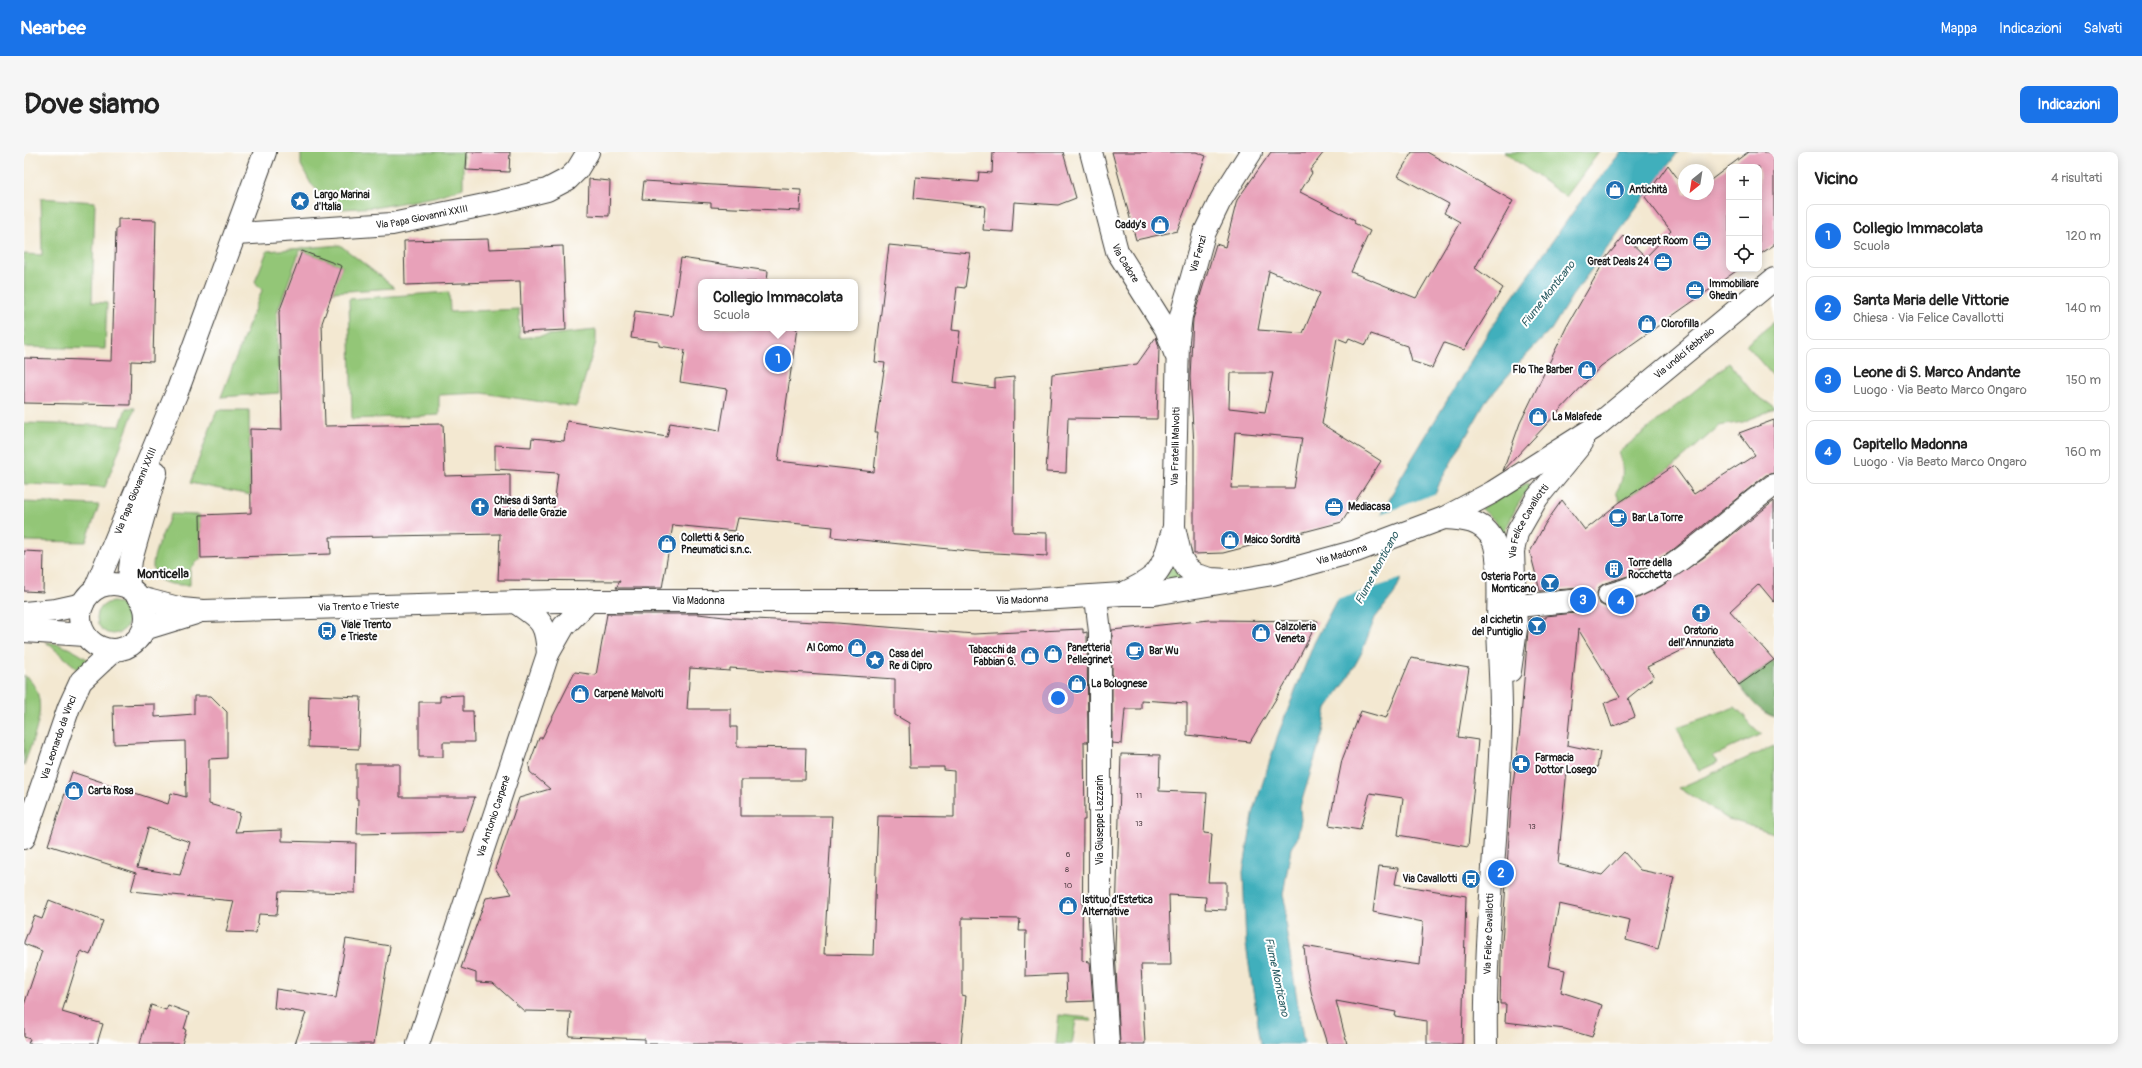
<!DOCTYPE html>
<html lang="it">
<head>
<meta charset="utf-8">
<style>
	body { margin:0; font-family:Pangolin,sans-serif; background:#f6f6f6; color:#222 }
	.controls { position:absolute; right:12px; top:12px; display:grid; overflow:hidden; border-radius:8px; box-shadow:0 2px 10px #0003 }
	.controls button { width:36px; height:36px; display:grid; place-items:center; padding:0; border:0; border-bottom:1px solid #e0e0e0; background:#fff; color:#222; font:20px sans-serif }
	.compass { position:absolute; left:1654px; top:12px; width:36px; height:36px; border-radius:50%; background:#fff; box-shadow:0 2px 10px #0003; rotate:210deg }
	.you { position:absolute; left:1034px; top:546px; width:14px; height:14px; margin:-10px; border:3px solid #fff; border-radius:50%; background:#1a73e8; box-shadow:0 0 0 6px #1a73e833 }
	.badge { display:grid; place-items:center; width:26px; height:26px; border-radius:50%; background:#1a73e8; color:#fff; font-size:13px; font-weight:700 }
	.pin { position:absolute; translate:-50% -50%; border:2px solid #fff; box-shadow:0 1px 4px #0006 }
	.popup { position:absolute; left:674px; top:127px; width:160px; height:52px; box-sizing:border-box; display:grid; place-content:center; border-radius:8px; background:#fff; filter:drop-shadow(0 1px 3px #0005); font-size:13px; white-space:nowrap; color:#767676 }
	.popup b { font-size:15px; color:#222 }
	.popup::after { content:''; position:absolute; left:50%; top:100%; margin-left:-8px; border:8px solid transparent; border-top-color:#fff }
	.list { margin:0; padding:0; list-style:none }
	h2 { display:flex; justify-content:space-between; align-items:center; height:52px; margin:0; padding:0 16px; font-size:17px }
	h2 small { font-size:13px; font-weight:400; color:#767676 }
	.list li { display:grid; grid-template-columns:26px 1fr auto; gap:12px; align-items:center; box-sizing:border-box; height:64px; margin:0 8px 8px; padding:0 8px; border:1px solid #e0e0e0; border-radius:8px }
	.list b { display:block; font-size:15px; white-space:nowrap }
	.list p { margin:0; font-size:13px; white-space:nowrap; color:#767676 }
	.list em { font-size:13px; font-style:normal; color:#767676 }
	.icon { flex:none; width:22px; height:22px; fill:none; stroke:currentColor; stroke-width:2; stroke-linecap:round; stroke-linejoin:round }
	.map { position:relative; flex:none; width:1750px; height:892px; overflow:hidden; border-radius:8px }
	header { display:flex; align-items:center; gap:24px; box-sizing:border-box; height:56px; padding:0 20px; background:#1a73e8; color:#fff }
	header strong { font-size:19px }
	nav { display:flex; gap:22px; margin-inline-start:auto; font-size:14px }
	.intro { display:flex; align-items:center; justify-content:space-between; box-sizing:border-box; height:96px; padding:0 24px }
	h1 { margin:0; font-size:28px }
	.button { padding:10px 18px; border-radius:8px; background:#1a73e8; color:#fff; font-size:14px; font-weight:700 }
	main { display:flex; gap:24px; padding:0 24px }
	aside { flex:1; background:#fff; border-radius:8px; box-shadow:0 2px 10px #0003 }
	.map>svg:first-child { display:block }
</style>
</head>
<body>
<header>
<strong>Nearbee</strong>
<nav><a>Mappa</a><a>Indicazioni</a><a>Salvati</a></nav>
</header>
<div class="intro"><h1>Dove siamo</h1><a class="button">Indicazioni</a></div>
<main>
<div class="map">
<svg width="1750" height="892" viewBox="0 0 1750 892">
	<rect width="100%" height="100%" fill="#fff"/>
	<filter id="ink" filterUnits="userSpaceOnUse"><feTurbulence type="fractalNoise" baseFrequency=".025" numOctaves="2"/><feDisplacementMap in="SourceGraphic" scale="8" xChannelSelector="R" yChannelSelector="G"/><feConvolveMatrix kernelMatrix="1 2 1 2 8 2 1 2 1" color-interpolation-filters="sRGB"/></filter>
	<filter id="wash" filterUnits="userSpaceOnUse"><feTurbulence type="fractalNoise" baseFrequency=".012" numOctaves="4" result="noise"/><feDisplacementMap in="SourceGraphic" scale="16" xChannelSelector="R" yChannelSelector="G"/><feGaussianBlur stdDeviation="0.9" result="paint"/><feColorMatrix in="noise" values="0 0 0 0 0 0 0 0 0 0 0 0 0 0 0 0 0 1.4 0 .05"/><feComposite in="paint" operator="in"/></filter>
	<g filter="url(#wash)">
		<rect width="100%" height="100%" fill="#f3e8d1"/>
		<path fill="#93c677" stroke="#58714a" d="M277 0H439V36L410 45 355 55 318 57 306 51 287 32 277 13Z
			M1480 0H1575L1542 45Z
			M17 46 71 50 68 150 83 151 81 197 0 195V102L18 103Z
			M316 93 371 136 308 140 318 114 276 98 253 161 255 241 197 245 238 138 231 130 243 99Z
			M425 140 426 160 495 157 496 186 572 178V190L552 255 458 241 415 243V263L328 267 325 147Z
			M1750 170V223L1749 224 1722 193Z
			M1705 211 1729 241 1750 255V257L1719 270 1695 274 1650 314 1596 350 1592 340C1601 327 1599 314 1595 300Z
			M102 256H111L81 335 0 332V271L96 274Z
			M193 258H225L226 343 166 331Z
			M1503 331 1506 332 1505 335 1492 356 1480 381H1478L1472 370 1457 356Z
			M0 350 75 353 62 390 0 389Z
			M147 362 176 363 177 406 166 417V433C106 435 134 396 147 362Z
			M1148 413 1163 427 1139 430Z
			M73 466a16 16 0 1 1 32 0a16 16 0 1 1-32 0Z
			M22 490C40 492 51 499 66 509L55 518Z
			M0 523C30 545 9 586 0 613Z
			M1711 555C1722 564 1726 574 1738 582L1689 604 1694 610 1675 619 1669 610 1653 575Z
			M1750 594V681L1704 667 1655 636Z
			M1035 863 1066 866 1068 869 1052 868 1048 892H1032Z"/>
		<path fill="#76ab68" stroke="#496442" d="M1750 508V565C1734 559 1725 546 1715 533Z"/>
		<path fill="#40afbc" stroke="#2e666c" d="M1597 0H1654L1548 144 1527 178 1491 215 1461 251 1416 330 1384 412 1370 442 1351 466 1337 502 1321 531 1303 556 1299 580 1276 655 1277 668 1273 687 1267 696 1259 743 1262 755 1261 770 1280 892H1237L1222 793 1219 720 1230 658 1255 580 1290 491 1377 325 1466 177 1554 53Z"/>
		<path fill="#f3e8d1" d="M1415 340 1379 426 1310 449 1355 363Z"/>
		<g id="blocks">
			<path fill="#e8a1b9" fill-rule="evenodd" d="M443 0H486L485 20 442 18Z
				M969 0H1039L1052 46 1034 53 990 50 988 80 959 78 961 54 890 46 892 25 954 30 955 20 968 21Z
				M1088 0H1172L1182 4 1153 79 1112 88Z
				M1247 0H1300L1286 18 1288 21 1276 40 1331 68 1330 71 1346 79 1327 120 1392 146 1436 70 1420 61 1425 52 1374 24 1388 0H1403L1489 49 1451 116 1479 136 1440 198 1420 191 1408 216 1387 209 1383 194 1347 182 1342 193 1325 186 1323 190 1313 186 1298 272 1357 309 1318 370 1199 401 1170 402V293L1166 225 1169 167 1192 92 1201 95 1213 48ZM1245 119 1296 141 1279 181 1234 178ZM1206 221H1249L1241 260 1205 256ZM1211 280 1278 286 1270 336H1207Z
				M1724 0H1750V93L1735 103V15H1705V117H1715L1577 214 1479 319 1496 271 1543 174 1577 115 1575 114 1600 84 1622 105 1647 79 1621 45 1644 13 1660 35V42H1684V30Z
				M565 27 586 29 585 64 564 63Z
				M620 29 777 38 776 59 687 55V51L618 47Z
				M94 67 132 68 129 210 107 209 106 253 0 251V206L88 209 92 77H94Z
				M464 87 465 97 539 94 542 178 498 180 496 129 381 133 380 89Z
				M865 93 946 101 941 136 933 135 928 178 936 179 930 230 971 236V227L990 225 989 380 1023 381V404L954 400 808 385 809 375 714 366 711 379 649 373 638 436H592L596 429 474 428 476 382 306 385 307 402 177 406 176 363 227 361 226 277 258 278 255 160 278 99 318 114 298 171 301 274 419 272 421 324 486 322V360L529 362 534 321 471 317V293L507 295 508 286 540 289 543 269 643 285 646 271 696 279 703 237 656 230 661 198 635 194V190L607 186 611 159 648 164 657 106 744 119 743 130H677V176H773L754 309 850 320 854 280H851L861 211 851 210Z
				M1132 185 1135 195 1133 267 1044 266 1042 321 1022 320 1028 222 1113 212Z
				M1750 268V321L1742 323 1645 401 1604 424 1581 431 1575 435 1573 441 1576 452 1582 455H1589L1612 447 1636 435 1679 406 1750 349V450L1735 432 1706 459 1750 508 1715 533 1682 487 1623 515 1630 525 1604 546 1611 565 1588 575 1580 551 1596 545 1554 477 1543 593 1576 600 1572 622 1543 617 1534 712 1578 723 1600 700 1616 718 1650 725 1634 797 1602 788 1606 768 1535 752 1524 814 1541 818 1537 840 1578 853 1568 885 1541 877 1481 870 1482 852H1476L1477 806 1488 639 1496 578 1505 466H1522V464L1560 460 1566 458 1571 447 1569 441 1558 436 1516 439 1506 400 1521 372 1538 348 1561 378 1596 350 1650 314 1670 342 1731 303 1715 281Z
				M0 399 20 400 19 440 0 439Z
				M583 462H674L709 466 813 471 950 482 1059 477V481L1063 480 1064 590H1060L1061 668H1059L1058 809 1066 810 1069 849 1043 850 1042 822 1001 824 1002 779H995L996 767 938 766V843L942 844 937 892H621V887L545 884 547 860 500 859 469 831 452 830V821L437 816 462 746 488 742 471 717 495 646 526 637 506 620 505 613 515 586H518L551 520 572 523ZM666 516 706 519V516L871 527V563L885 571 886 615H920V618L930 619V665L854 664 849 803 800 802 808 664H717V628H781L782 596 713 595V575H707V557H663Z
				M1185 468 1294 469 1265 525 1226 590 1163 583V551L1117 548V557H1101L1098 592 1088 591V478Z
				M1387 506 1445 516 1434 585 1454 588 1444 695 1374 683 1379 646 1346 641 1336 678 1305 673 1318 608 1337 559 1362 566Z
				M285 543 337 545 335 597 284 595Z
				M439 543V559H449L450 590H419V605H395V550H416V544Z
				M170 544H187L203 560V606L185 607V652L216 661 211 680 258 678V689L332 691 331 741 255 739 253 763 235 762 232 781 202 780 210 749 107 739 112 721 24 693 48 620 144 652 147 641 162 645 161 589 90 592 89 553 131 552V565L170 562ZM124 676 166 690 156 723 113 716Z
				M1097 602 1136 603 1135 639 1183 641 1180 681 1188 682 1184 730H1202V758L1181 757 1182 745 1145 743 1147 813H1117L1121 892H1096L1091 797Z
				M332 612H376V645H451L439 680 333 682 334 647H332Z
				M1355 714 1374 716 1371 732 1442 744 1438 892H1403V869L1371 864 1372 860 1312 849 1323 892H1303L1288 844 1282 816 1280 794 1367 809 1396 813 1399 770 1349 760Z
				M25 748 79 769 66 803 57 799 38 860 79 872 73 892H4L6 887 0 885V853L18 799 0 792V790L10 764 18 767Z
				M322 787 366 794 350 892H271L282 861 250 856 252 837 312 846Z
				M127 853 142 858 144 853 165 861 160 877 162 878 158 892H116Z"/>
		</g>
	</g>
	<g filter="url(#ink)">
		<use href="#blocks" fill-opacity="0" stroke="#3c3b37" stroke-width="1"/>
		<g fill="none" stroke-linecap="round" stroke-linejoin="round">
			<g stroke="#3c3b37" stroke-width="24">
				<g id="street">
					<path id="s1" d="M1067 0 1093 99 1142 177 1151 201"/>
					<path id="s2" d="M212 82 368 72 475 50 523 38 544 27 553 18 564 0"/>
					<path id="s3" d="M1204 428 1187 427 1172 423 1163 416 1157 406 1150 375 1154 188 1157 164 1180 82 1196 49 1227 0"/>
					<path d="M1098 442C1138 424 1137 419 1149 378"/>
					<path d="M1585 443C1649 427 1698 370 1750 333"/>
					<path d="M1072 445 1076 480V765L1084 892"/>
					<path d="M1492 454 1559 448"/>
				</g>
			</g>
			<g stroke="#3c3b37" stroke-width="24">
				<g id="secondary">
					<path d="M1420 366C1439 367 1459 368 1469 388 1477 405 1474 454 1474 475 1475 509 1478 544 1477 578 1474 683 1460 787 1462 892"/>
					<circle cx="89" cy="465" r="33"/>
					<path d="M104 435 107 408 132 320"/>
					<path id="s4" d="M71 437 153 240 241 0"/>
					<path id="s5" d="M116 446 158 457 179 459 534 449H987L1098 442H1130L1249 422 1332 399 1420 366 1469 340 1570 276 1750 127"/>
					<path d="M491 450C517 468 522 469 524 502"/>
					<path d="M0 461 32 458 59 452"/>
					<path d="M120 477 172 461"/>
					<path d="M0 479 61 483"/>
					<path id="s6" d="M1486 519 1492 477 1489 399 1493 381 1513 346 1558 291"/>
					<path id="s7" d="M0 686 45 555 57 529 90 498"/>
					<path id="s8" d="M394 892 524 502 540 474 566 448"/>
				</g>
			</g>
			<use href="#street" stroke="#fff" stroke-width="22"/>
			<use href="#secondary" stroke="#fff" stroke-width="22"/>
		</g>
	</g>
	<defs>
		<g id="shop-disc" transform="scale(1)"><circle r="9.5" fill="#1f6fb2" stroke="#fff"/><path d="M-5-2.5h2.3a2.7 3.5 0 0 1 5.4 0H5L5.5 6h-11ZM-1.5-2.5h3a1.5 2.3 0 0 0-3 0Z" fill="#fff"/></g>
		<g id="sight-disc" transform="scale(1)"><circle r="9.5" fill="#1f6fb2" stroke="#fff"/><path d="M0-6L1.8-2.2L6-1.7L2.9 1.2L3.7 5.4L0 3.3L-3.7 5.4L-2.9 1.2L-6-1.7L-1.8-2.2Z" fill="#fff"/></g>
		<g id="office-disc" transform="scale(1)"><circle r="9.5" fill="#1f6fb2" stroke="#fff"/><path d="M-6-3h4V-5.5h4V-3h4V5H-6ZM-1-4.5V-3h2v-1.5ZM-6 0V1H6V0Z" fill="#fff"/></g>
		<g id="church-disc" transform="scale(1)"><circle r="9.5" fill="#1f6fb2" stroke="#fff"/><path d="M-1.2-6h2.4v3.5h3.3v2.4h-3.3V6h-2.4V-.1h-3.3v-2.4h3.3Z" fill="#fff"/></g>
		<g id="cafe-disc" transform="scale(1)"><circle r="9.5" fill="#1f6fb2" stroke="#fff"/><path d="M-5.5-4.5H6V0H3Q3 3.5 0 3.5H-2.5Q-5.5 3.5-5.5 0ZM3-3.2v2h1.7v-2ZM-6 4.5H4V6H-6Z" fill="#fff"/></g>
		<g id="building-disc" transform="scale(1)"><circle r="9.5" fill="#1f6fb2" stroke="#fff"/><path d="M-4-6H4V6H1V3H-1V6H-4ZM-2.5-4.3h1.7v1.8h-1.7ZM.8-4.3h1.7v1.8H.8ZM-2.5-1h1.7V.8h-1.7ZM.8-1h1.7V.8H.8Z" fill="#fff"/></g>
		<g id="bar-disc" transform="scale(1)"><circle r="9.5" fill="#1f6fb2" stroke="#fff"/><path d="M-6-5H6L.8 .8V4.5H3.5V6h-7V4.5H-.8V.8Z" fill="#fff"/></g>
		<g id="bus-disc" transform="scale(1)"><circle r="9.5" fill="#1f6fb2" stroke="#fff"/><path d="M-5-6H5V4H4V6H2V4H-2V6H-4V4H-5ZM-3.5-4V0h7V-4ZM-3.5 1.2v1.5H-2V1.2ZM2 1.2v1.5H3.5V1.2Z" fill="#fff"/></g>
		<g id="pharmacy-disc" transform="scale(1)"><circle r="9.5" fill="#1f6fb2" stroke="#fff"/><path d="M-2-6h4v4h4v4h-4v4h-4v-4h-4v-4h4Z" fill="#fff"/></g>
	</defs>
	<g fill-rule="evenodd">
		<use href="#shop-disc" x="1591" y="38"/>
		<use href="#sight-disc" x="276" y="49"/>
		<use href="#shop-disc" x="1136" y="73"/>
		<use href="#office-disc" x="1678" y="89"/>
		<use href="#office-disc" x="1639" y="110"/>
		<use href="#office-disc" x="1671" y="138"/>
		<use href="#shop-disc" x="1623" y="172"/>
		<use href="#shop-disc" x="1563" y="218"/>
		<use href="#shop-disc" x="1514" y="265"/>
		<use href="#church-disc" x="456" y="355"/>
		<use href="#office-disc" x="1310" y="355"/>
		<use href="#cafe-disc" x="1594" y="366"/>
		<use href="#shop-disc" x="1206" y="388"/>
		<use href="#shop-disc" x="643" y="392"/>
		<use href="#building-disc" x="1590" y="417"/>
		<use href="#bar-disc" x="1526" y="431"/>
		<use href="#church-disc" x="1677" y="461"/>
		<use href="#bar-disc" x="1513" y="474"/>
		<use href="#bus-disc" x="303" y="479"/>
		<use href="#shop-disc" x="1237" y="481"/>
		<use href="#shop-disc" x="833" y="496"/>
		<use href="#cafe-disc" x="1111" y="499"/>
		<use href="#shop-disc" x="1029" y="502"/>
		<use href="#shop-disc" x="1006" y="504"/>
		<use href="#sight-disc" x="851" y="508"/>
		<use href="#shop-disc" x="1053" y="532"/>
		<use href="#shop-disc" x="556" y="542"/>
		<use href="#pharmacy-disc" x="1497" y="612"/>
		<use href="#shop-disc" x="50" y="639"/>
		<use href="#bus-disc" x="1447" y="727"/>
		<use href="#shop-disc" x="1044" y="754"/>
	</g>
	<g text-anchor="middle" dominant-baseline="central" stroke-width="4" stroke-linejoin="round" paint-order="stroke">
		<g font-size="8" fill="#4f3d43">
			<text x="1115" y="643">11</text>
			<text x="1115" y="671">13</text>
			<text x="1508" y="674">13</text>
			<text x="1044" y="702">6</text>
			<text x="1043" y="717">8</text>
			<text x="1044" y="733">10</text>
		</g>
		<g font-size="10" font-weight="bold" fill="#1c1c1c" stroke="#fff" text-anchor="start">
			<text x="1605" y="38">Antichità</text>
			<text x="290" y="43">Largo Marinai<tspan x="290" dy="12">d'Italia</tspan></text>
			<text x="1122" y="73" text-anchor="end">Caddy's</text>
			<text x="1664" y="89" text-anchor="end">Concept Room</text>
			<text x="1625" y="110" text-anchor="end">Great Deals 24</text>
			<text x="1685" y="132">Immobiliare<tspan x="1685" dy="12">Ghedin</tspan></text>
			<text x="1637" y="172">Clorofilla</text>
			<text x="1549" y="218" text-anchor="end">Flo The Barber</text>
			<text x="1528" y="265">La Malafede</text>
			<text x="470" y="349">Chiesa di Santa<tspan x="470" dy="12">Maria delle Grazie</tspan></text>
			<text x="1324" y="355">Mediacasa</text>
			<text x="1608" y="366">Bar La Torre</text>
			<text x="657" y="386">Colletti &amp; Serio<tspan x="657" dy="12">Pneumatici s.n.c.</tspan></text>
			<text x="1220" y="388">Maico Sordità</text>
			<text x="1604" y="411">Torre della<tspan x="1604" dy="12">Rocchetta</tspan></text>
			<text x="1512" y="425" text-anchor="end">Osteria Porta<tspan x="1512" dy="12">Monticano</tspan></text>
			<text x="1499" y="468" text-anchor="end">al cichetin<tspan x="1499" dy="12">del Puntiglio</tspan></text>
			<text x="317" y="473">Viale Trento<tspan x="317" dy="12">e Trieste</tspan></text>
			<text x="1251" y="475">Calzoleria<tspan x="1251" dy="12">Veneta</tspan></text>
			<text x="1677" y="479" text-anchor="middle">Oratorio<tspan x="1677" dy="12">dell'Annunziata</tspan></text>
			<text x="819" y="496" text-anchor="end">Al Como</text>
			<text x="1043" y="496">Panetteria<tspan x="1043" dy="12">Pellegrinet</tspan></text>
			<text x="992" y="498" text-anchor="end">Tabacchi da<tspan x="992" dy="12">Fabbian G.</tspan></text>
			<text x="1125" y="499">Bar Wu</text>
			<text x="865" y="502">Casa del<tspan x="865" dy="12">Re di Cipro</tspan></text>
			<text x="1067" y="532">La Bolognese</text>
			<text x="570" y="542">Carpenè Malvolti</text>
			<text x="1511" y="606">Farmacia<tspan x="1511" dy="12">Dottor Losego</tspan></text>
			<text x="64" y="639">Carta Rosa</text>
			<text x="1433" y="727" text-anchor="end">Via Cavallotti</text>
			<text x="1058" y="748">Istituo d'Estetica<tspan x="1058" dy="12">Alternative</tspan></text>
		</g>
		<g font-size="10" fill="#1c1c1c" stroke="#fff">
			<text stroke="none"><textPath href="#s2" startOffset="187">Via Papa Giovanni XXIII</textPath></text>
			<text stroke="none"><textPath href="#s3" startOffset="363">Via Fenzi</textPath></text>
			<text stroke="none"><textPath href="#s1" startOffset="117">Via Cadore</textPath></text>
			<text stroke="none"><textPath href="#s5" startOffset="1609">Via undici febbraio</textPath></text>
			<text stroke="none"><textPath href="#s3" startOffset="168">Via Fratelli Malvolti</textPath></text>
			<text stroke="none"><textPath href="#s4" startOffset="106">Via Papa Giovanni XXIII</textPath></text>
			<text stroke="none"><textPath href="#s6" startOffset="154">Via Felice Cavallotti</textPath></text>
			<text stroke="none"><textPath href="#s5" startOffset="1208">Via Madonna</textPath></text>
			<text stroke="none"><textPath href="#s5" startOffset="560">Via Madonna</textPath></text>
			<text stroke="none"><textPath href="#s5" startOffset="884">Via Madonna</textPath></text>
			<text stroke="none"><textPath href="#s5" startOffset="220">Via Trento e Trieste</textPath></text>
			<text stroke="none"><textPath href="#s7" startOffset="106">Via Leonardo da Vinci</textPath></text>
			<text stroke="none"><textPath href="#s8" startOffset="240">Via Antonio Carpenè</textPath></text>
			<text transform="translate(1076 668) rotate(-90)">Via Giuseppe Lazzarin</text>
			<text transform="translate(1465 782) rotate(-88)">Via Felice Cavallotti</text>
		</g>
		<g font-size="11" font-style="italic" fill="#2c5e64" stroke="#fff">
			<text transform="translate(1524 142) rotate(-52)">Fiume Monticano</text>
			<text transform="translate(1353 416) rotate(-62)">Fiume Monticano</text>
			<text transform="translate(1253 825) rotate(78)">Fiume Monticano</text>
		</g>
		<g font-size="12" font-weight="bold" fill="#1c1c1c" stroke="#fff">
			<text x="139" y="422">Monticella</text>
		</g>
	</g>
</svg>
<div class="controls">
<button>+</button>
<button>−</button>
<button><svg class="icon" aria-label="locate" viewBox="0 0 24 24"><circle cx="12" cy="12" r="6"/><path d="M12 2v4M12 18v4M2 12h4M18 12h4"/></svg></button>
</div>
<svg class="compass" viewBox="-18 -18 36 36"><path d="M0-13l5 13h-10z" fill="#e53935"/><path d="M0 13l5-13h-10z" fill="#767676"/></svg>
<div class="you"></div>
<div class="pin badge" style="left:754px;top:207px">1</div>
<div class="popup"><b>Collegio Immacolata</b>Scuola</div>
<div class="pin badge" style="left:1477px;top:721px">2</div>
<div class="pin badge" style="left:1559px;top:448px">3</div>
<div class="pin badge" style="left:1597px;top:449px">4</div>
</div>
<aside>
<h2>Vicino<small>4 risultati</small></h2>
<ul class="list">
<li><span class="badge">1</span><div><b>Collegio Immacolata</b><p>Scuola</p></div><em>120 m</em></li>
<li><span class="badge">2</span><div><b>Santa Maria delle Vittorie</b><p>Chiesa · Via Felice Cavallotti</p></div><em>140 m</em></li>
<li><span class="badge">3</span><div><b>Leone di S. Marco Andante</b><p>Luogo · Via Beato Marco Ongaro</p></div><em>150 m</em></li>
<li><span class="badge">4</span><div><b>Capitello Madonna</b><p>Luogo · Via Beato Marco Ongaro</p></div><em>160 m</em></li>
</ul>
</aside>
</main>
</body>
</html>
